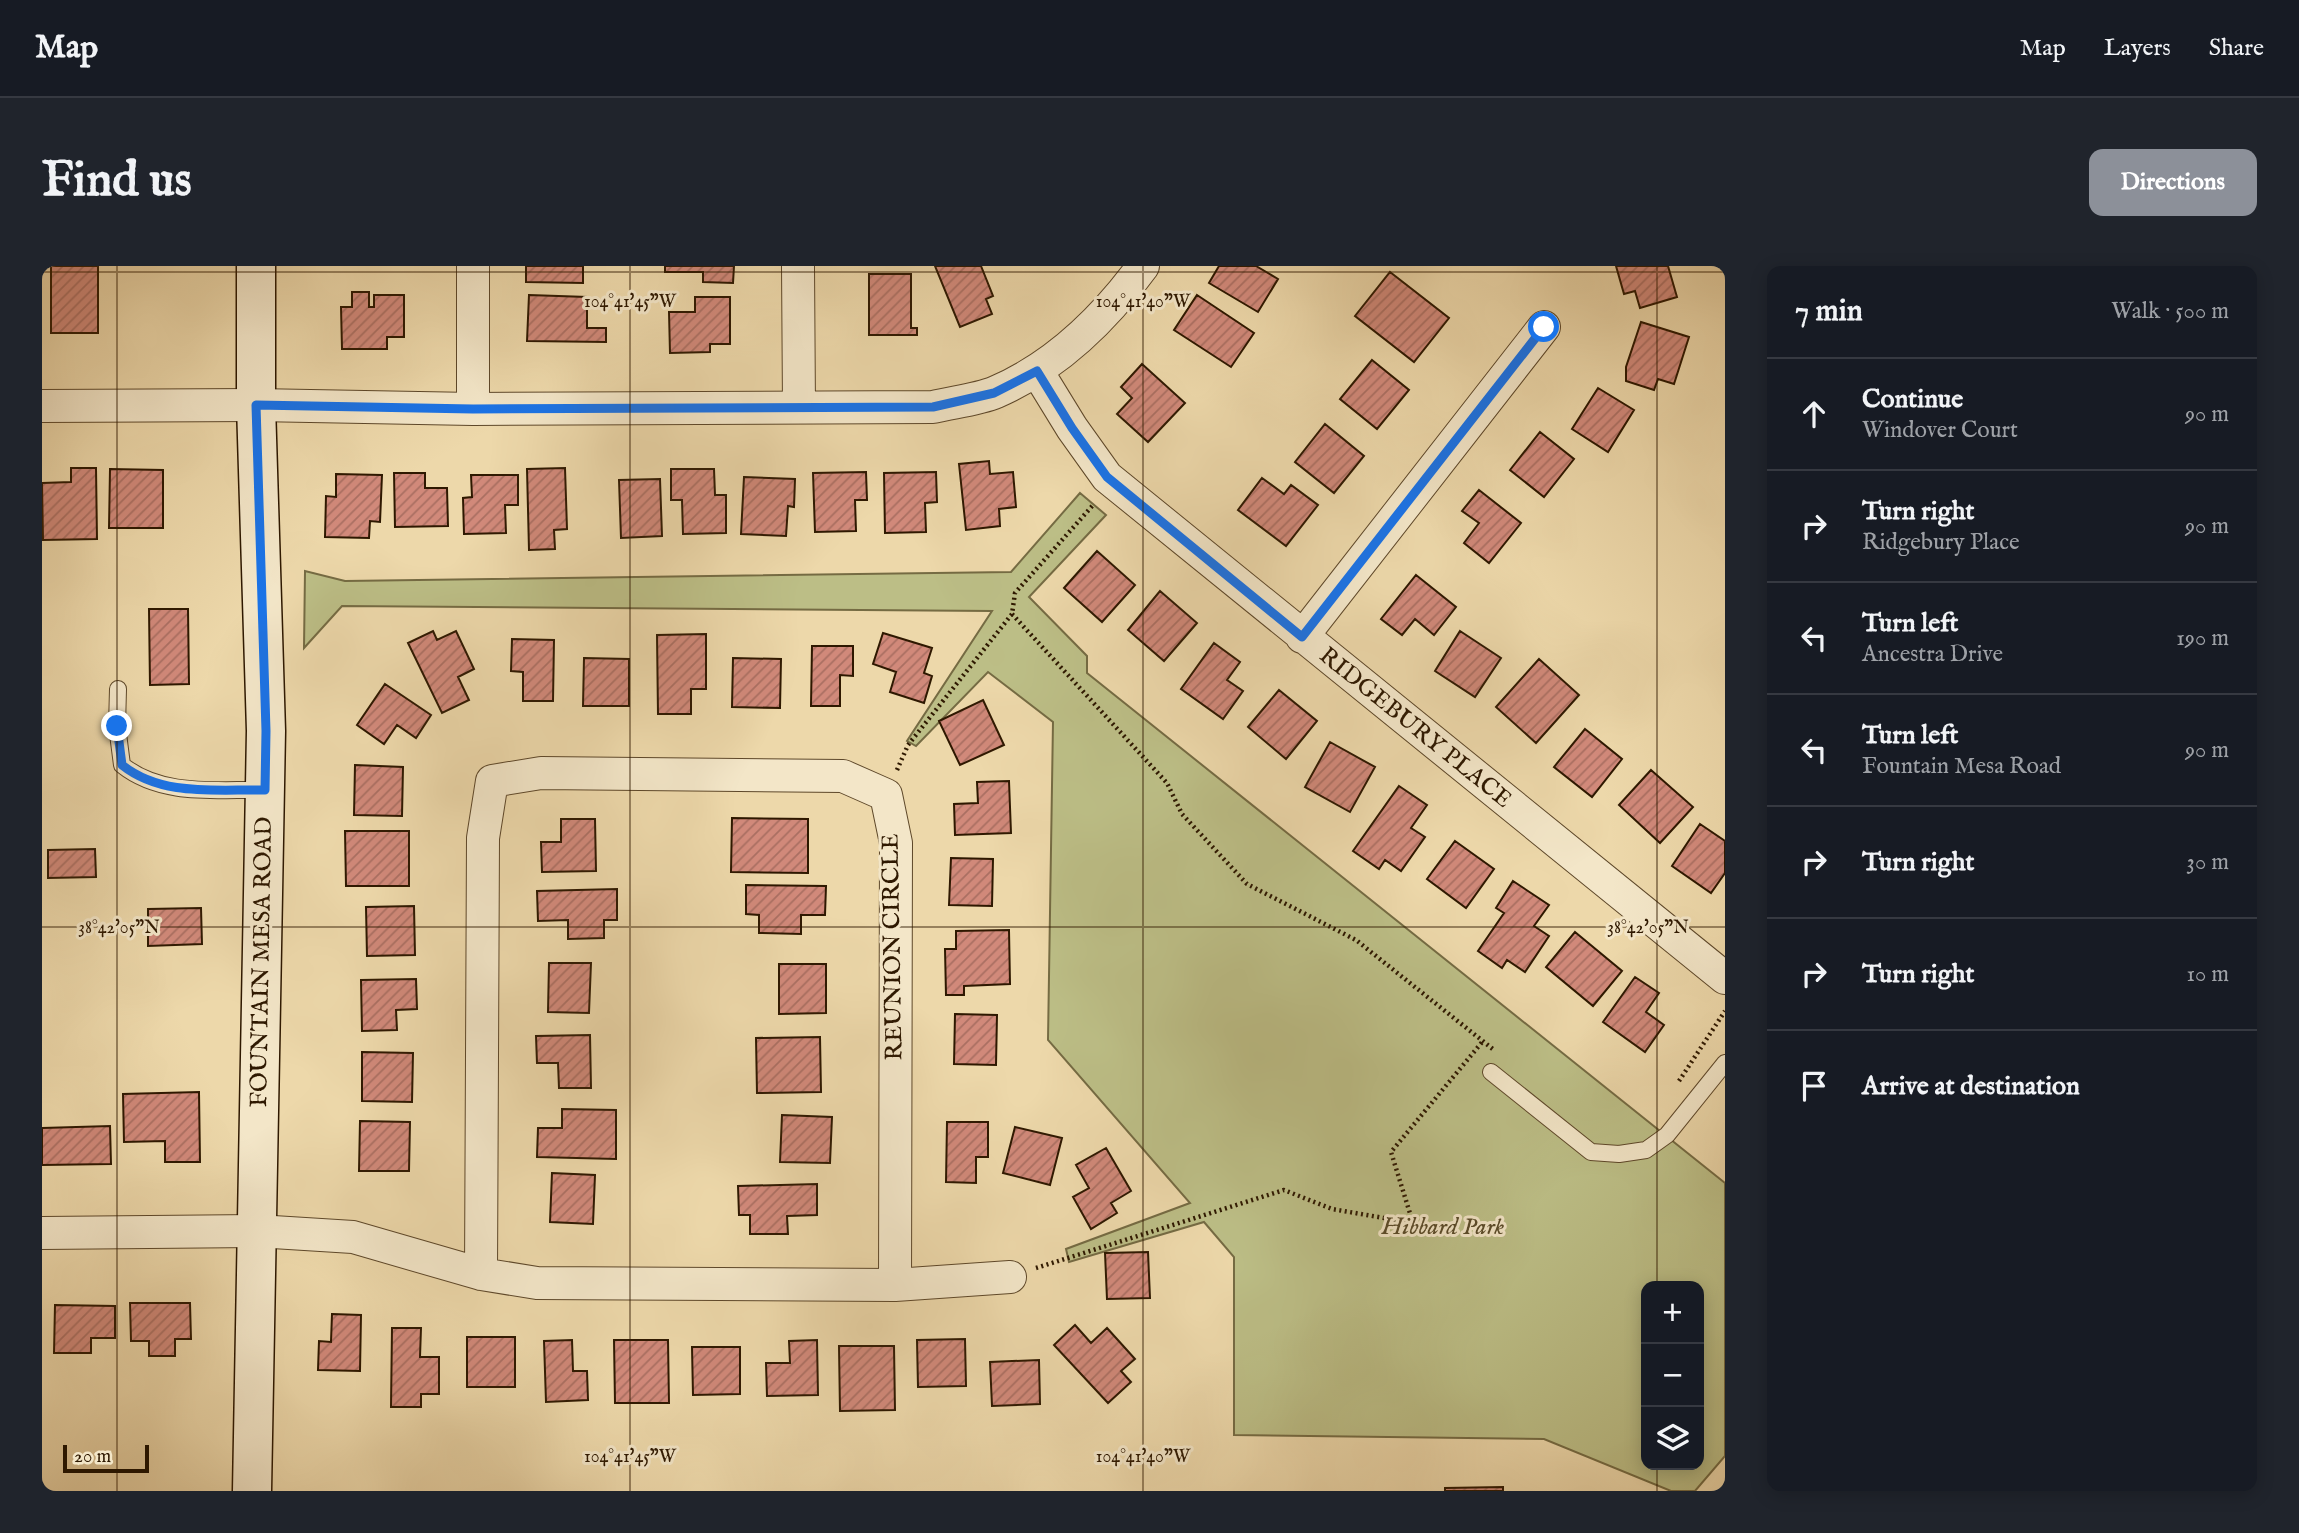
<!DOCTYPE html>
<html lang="en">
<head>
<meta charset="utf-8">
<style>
	body { margin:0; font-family:"IM FELL English",serif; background:#20242c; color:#f1f3f6 }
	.controls { position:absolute; right:21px; bottom:21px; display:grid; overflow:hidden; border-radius:14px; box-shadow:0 4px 18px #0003 }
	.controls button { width:63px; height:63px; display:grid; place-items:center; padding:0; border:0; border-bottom:2px solid #363941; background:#171b24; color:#f1f3f6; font:35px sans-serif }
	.scale { position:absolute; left:21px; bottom:18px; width:86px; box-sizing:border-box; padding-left:7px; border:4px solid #2e1800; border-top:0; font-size:19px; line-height:24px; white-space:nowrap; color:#2e1800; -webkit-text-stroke:5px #f3e6c8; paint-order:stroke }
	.stop { position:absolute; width:21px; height:21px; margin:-16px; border:5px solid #1a73e8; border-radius:50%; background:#fff }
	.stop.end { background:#1a73e8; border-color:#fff; box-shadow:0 2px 7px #0008 }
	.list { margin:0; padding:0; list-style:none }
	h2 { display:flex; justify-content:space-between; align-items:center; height:91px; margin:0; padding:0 28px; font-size:30px }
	h2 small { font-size:23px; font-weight:400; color:#9ea1a6 }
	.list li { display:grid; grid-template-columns:46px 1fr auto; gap:21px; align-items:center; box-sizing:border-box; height:112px; padding:0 28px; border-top:2px solid #363941 }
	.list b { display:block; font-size:26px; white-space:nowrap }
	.list p { margin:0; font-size:23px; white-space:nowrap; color:#9ea1a6 }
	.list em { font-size:23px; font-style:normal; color:#9ea1a6 }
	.icon { flex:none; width:38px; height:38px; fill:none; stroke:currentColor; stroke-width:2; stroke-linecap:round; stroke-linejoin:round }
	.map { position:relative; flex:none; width:1683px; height:1225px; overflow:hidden; border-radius:14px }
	header { display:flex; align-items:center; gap:42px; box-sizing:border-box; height:98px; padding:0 35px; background:#171b24; border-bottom:2px solid #363941 }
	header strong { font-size:33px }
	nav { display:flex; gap:38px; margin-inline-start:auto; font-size:24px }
	.intro { display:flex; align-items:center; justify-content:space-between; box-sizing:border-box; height:168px; padding:0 42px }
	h1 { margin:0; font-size:49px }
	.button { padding:18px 32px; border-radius:14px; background:#8c9099; color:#fff; font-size:24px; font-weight:700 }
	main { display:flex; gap:42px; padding:0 42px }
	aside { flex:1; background:#171b24; border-radius:14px; box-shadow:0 4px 18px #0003 }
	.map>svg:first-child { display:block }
</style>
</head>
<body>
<header>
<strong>Map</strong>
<nav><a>Map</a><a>Layers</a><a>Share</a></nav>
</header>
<div class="intro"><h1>Find us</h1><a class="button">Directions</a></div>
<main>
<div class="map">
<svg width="1683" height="1225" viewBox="0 0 1683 1225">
	<defs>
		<pattern id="building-hatch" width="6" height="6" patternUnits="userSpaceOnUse" patternTransform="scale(1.75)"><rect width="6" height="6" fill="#d1897a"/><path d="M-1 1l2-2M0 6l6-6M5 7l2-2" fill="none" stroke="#aa6f62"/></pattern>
	</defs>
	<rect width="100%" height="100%" fill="#edd8aa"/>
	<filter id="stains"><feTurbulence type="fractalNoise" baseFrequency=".00286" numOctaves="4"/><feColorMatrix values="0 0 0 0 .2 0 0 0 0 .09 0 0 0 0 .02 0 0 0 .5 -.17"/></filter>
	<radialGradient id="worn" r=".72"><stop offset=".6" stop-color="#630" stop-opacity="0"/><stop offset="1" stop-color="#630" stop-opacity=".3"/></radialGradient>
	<path fill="#bcbe86" stroke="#756b43" stroke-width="2" fill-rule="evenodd" d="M1038 227 1064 249 987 331 1045 390V407L1683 917V1190L1653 1225H1629L1502 1173 1192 1169V991L1162 956 1027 996 1024 983 1148 937 1006 774 1011 456 946 406 874 480 865 475 950 345 300 340 262 382 263 305 303 315 969 306ZM1604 1020H1657V1199H1604Z"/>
	<path fill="url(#building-hatch)" stroke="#2e1800" stroke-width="2" d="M9 0H56V67H9Z
		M484 0H541V17L484 16Z
		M623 0H692L691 17 661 16V6H623Z
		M893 0H939L951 30 944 33 950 48 918 61Z
		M1177 0H1214L1236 13 1216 46 1167 17Z
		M1574 0H1626L1635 31 1598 42 1593 25 1582 28Z
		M1348 6 1407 52 1372 96 1313 50Z
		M827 8H869V62H875V69H827Z
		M310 26H327V41H332V29H362V71H345V83H300L299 41H310Z
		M487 29 545 31V62H564V76L485 75Z
		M1155 29 1212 67 1189 101 1132 64Z
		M653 31H688V78H668V86L628 87 627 46H653Z
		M1599 56 1647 71 1632 118 1616 113 1612 124 1584 115V101Z
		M1330 94 1367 124 1335 163 1298 133Z
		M1100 98 1143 137 1106 176 1075 148 1090 132 1079 121Z
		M1556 122 1592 144 1566 186 1530 163Z
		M1283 158 1322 190 1292 227 1253 196Z
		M1498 166 1532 193 1502 231 1468 204Z
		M947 195 948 208 971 206 974 241 957 243 958 260 924 264 917 198Z
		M29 202H54L55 273 1 274 0 217 29 216Z
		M523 202 525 263 512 264 513 283 487 284 485 203Z
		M68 203 121 204V262H67Z
		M629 203H672L673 229H684V267L641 268 640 234H629Z
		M824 206 825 234H813L814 265 773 266 771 207Z
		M894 206 895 236 883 237 884 266 843 267 842 207Z
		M352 207H383V222H405L406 260 353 261Z
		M294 208 340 209 338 256 328 255 327 272 283 271 284 230 294 231Z
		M429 209H476V239H463L464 267 422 268 421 232 430 231Z
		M702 211 753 213 752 241 746 240 744 270 699 268Z
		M1220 212 1242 228 1249 219 1276 239 1244 280 1196 244Z
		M618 213 620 270 579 272 577 214Z
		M1437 224 1479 257 1447 297 1422 277 1437 257 1420 245Z
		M1055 285 1093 319 1060 356 1022 322Z
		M1374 309 1414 341 1392 369 1373 353 1360 369 1339 353Z
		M1118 325 1155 357 1122 395 1086 364Z
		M107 343H146L147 418 108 419Z
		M391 365 395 374 414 365 432 403 416 411 427 434 400 447 366 377Z
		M1418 365 1459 392 1433 431 1393 405Z
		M841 367 890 382 882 407 890 410 882 437 848 426 854 406 831 398Z
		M664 368V423H649V448H616L615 369Z
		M470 373 512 374 511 435H481V406L469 405Z
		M1172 377 1198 396 1185 414 1201 425 1181 453 1139 423Z
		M770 380H811V410L798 409V440H769Z
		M542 392 587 393V440H541Z
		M691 392 739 393 738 442 690 441Z
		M1497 393 1537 429 1494 477 1454 441Z
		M343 418 389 449 374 472 355 459 342 478 315 459Z
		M1237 424 1275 455 1244 493 1206 461Z
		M941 434 962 479 918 499 897 455Z
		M1543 463 1580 493 1550 531 1512 501Z
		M1288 476 1333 501 1308 546 1263 521Z
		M313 499 361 501 360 550 312 549Z
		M1609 504 1651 541 1618 577 1577 539Z
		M967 515 969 567 913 569 912 538 936 537 935 516Z
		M1357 520 1385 539 1369 562 1383 571 1359 605 1343 594 1337 603 1311 585Z
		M690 552 766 553V607L689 606Z
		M519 553H553L554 605 500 606 499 576H519Z
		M1658 558 1683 575V607L1669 627 1630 600Z
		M303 565H367V620H304Z
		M1413 575 1452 603 1424 642 1385 613Z
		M53 583 54 611 6 612V584Z
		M909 592 951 593 950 640 907 639Z
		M1471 615 1507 639 1492 660 1507 670 1483 706 1465 694 1460 702 1436 685 1462 647 1454 642Z
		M704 619 784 620 783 649H759V668L717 667V649L704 648Z
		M575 623V654H562V672L526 673V654L496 655 495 625Z
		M372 640 373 689 325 690 324 641Z
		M159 642 160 678 106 680V643Z
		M967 664 968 718 922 720V729H904L903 683H914V665Z
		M1533 666 1580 705 1551 740 1504 701Z
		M507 697H549L547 747 506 746Z
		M737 698H784V747L737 748Z
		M1593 711 1617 727 1604 746 1622 759 1603 786 1561 756Z
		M374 713 375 743 354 744 355 764 320 765 319 714Z
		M913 748 955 749 954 799 912 798Z
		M548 769 549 822H517L516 797H495L494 770Z
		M778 771 779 826 715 827 714 772Z
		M320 786 371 787 370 836 320 835Z
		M157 826 158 896H123V875L82 876 81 828Z
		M520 843 574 844V893L495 891 496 862H520Z
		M740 849 790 851 788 897 738 896Z
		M318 855 368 856 367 905H317Z
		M905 856H946V891H934V917L904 916Z
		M68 860 69 898 0 899V862Z
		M973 861 1020 872 1008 919 961 907Z
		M1064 882 1089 925 1069 937 1075 947 1049 963 1031 931 1047 922 1034 899Z
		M510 907 553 909 551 958 508 956Z
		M775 918V949L745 950 746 968H708V949H697L696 920Z
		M1106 986 1108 1032 1065 1033 1063 987Z
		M88 1037H148L149 1073H133V1090H107V1075H89Z
		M13 1039 73 1040V1072H49V1087H12Z
		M290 1048 319 1049 318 1105 276 1104 277 1075 289 1076Z
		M1033 1059 1049 1077 1065 1062 1093 1093 1079 1105 1089 1116 1066 1137 1012 1079Z
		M350 1062H379L378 1091H397V1128H379V1141H349Z
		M425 1071H473V1121H425Z
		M923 1073 924 1120 876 1121 875 1074Z
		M530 1074 531 1105H545L546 1134 504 1136 502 1075Z
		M572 1074H626L627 1137H573Z
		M775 1074 776 1129 725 1130 724 1097H748L747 1075Z
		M797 1080H852L853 1144 798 1145Z
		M650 1081H698V1128L651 1129Z
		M997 1094 998 1138 950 1140 948 1096Z
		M1461 1221V1225H1403V1222Z"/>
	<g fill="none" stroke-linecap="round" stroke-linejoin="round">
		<g stroke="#5e482a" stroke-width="18">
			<path id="lane" d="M76 423 75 460 80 499C120 531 174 523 223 524
				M1449 806 1549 886 1577 888 1604 884 1625 869 1683 797"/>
		</g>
		<g stroke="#5e482a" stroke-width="34">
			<path id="street" d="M431 0V143
				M756 0 757 141
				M995 105 1030 162 1065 211 1683 712
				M0 140 214 139 431 143 891 141C911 136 935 134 954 126 1014 100 1063 52 1101 0
				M1260 371 1502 61
				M0 967 215 965 311 971 439 1008 495 1017 853 1019 968 1011
				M439 1008 441 572 450 515 499 507 801 510 844 529 854 577 853 1019"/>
		</g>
		<g stroke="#2e1800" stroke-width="41">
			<path id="secondary" d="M210 1225 224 465 214 139V0"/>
		</g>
		<path stroke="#2e1800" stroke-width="4.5" stroke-dasharray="2 3.5" stroke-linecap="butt" d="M970 348 1125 517 1140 548 1205 618 1314 674 1452 784
			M855 504 866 479 970 348 973 327 1052 238
			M1637 815 1683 745
			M1371 957 1349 886 1441 775
			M994 1002 1242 924 1290 943 1371 957 1383 966"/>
		<use href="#lane" stroke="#f3e6c8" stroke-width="16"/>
		<use href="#street" stroke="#f3e6c8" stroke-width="32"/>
		<use href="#secondary" stroke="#f3e6c8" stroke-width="38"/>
	</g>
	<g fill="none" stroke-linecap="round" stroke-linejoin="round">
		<path stroke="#1a73e8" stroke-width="9" d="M75 460 80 499C120 531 174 523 223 524L224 465 214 139 431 143 891 141 952 127 995 105 1030 162 1065 211 1260 371 1502 61"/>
	</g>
	<path fill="none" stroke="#2e1800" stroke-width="2" stroke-opacity="0.45" d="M75 0V1225M588 0V1225M1101 0V1225M1615 0V1020M0 6H1683M0 661H1683M1615 1199V1225"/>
	<g text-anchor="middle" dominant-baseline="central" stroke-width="6" stroke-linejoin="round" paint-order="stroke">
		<g font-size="24" fill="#2e1800" stroke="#f3e6c8">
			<text transform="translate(1373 462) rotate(39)">RIDGEBURY PLACE</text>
			<text transform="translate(851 681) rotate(-91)">REUNION CIRCLE</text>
			<text transform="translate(220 696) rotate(-89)">FOUNTAIN MESA ROAD</text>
		</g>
		<g font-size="24" font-style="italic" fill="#594a28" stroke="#f3e6c8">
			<text x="1401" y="961">Hibbard Park</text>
		</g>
	</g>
	<g font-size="18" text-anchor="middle" fill="#2e1800" stroke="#f3e6c8" stroke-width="6" stroke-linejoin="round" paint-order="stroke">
		<text x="588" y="41">104°41'45"W</text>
		<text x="1101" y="41">104°41'40"W</text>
		<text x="77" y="667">38°42'05"N</text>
		<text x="1606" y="667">38°42'05"N</text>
		<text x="588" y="1196">104°41'45"W</text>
		<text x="1101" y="1196">104°41'40"W</text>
	</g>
	<rect width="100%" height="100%" filter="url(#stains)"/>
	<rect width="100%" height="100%" fill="url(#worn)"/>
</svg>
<div class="controls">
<button>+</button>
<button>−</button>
<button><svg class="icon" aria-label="layers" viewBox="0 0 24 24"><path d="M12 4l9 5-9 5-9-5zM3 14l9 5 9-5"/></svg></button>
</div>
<div class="scale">20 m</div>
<div class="stop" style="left:1502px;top:61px"></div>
<div class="stop end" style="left:75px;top:460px"></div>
</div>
<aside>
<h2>7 min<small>Walk · 500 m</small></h2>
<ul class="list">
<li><svg class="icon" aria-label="ahead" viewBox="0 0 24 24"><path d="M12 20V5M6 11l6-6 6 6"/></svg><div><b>Continue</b><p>Windover Court</p></div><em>90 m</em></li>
<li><svg class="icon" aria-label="right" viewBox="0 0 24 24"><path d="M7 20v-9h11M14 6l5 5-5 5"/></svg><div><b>Turn right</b><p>Ridgebury Place</p></div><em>90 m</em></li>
<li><svg class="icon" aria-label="left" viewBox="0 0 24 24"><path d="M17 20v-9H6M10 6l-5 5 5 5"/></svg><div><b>Turn left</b><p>Ancestra Drive</p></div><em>190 m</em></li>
<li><svg class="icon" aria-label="left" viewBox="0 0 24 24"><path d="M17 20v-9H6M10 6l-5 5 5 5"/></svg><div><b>Turn left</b><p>Fountain Mesa Road</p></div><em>90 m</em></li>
<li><svg class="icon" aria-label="right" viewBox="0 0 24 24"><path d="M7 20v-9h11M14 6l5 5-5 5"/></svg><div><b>Turn right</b></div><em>30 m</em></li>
<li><svg class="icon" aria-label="right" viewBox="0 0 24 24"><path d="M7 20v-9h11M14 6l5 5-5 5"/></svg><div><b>Turn right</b></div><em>10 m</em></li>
<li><svg class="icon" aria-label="arrive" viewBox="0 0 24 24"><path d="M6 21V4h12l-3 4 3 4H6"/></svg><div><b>Arrive at destination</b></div></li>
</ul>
</aside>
</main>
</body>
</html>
